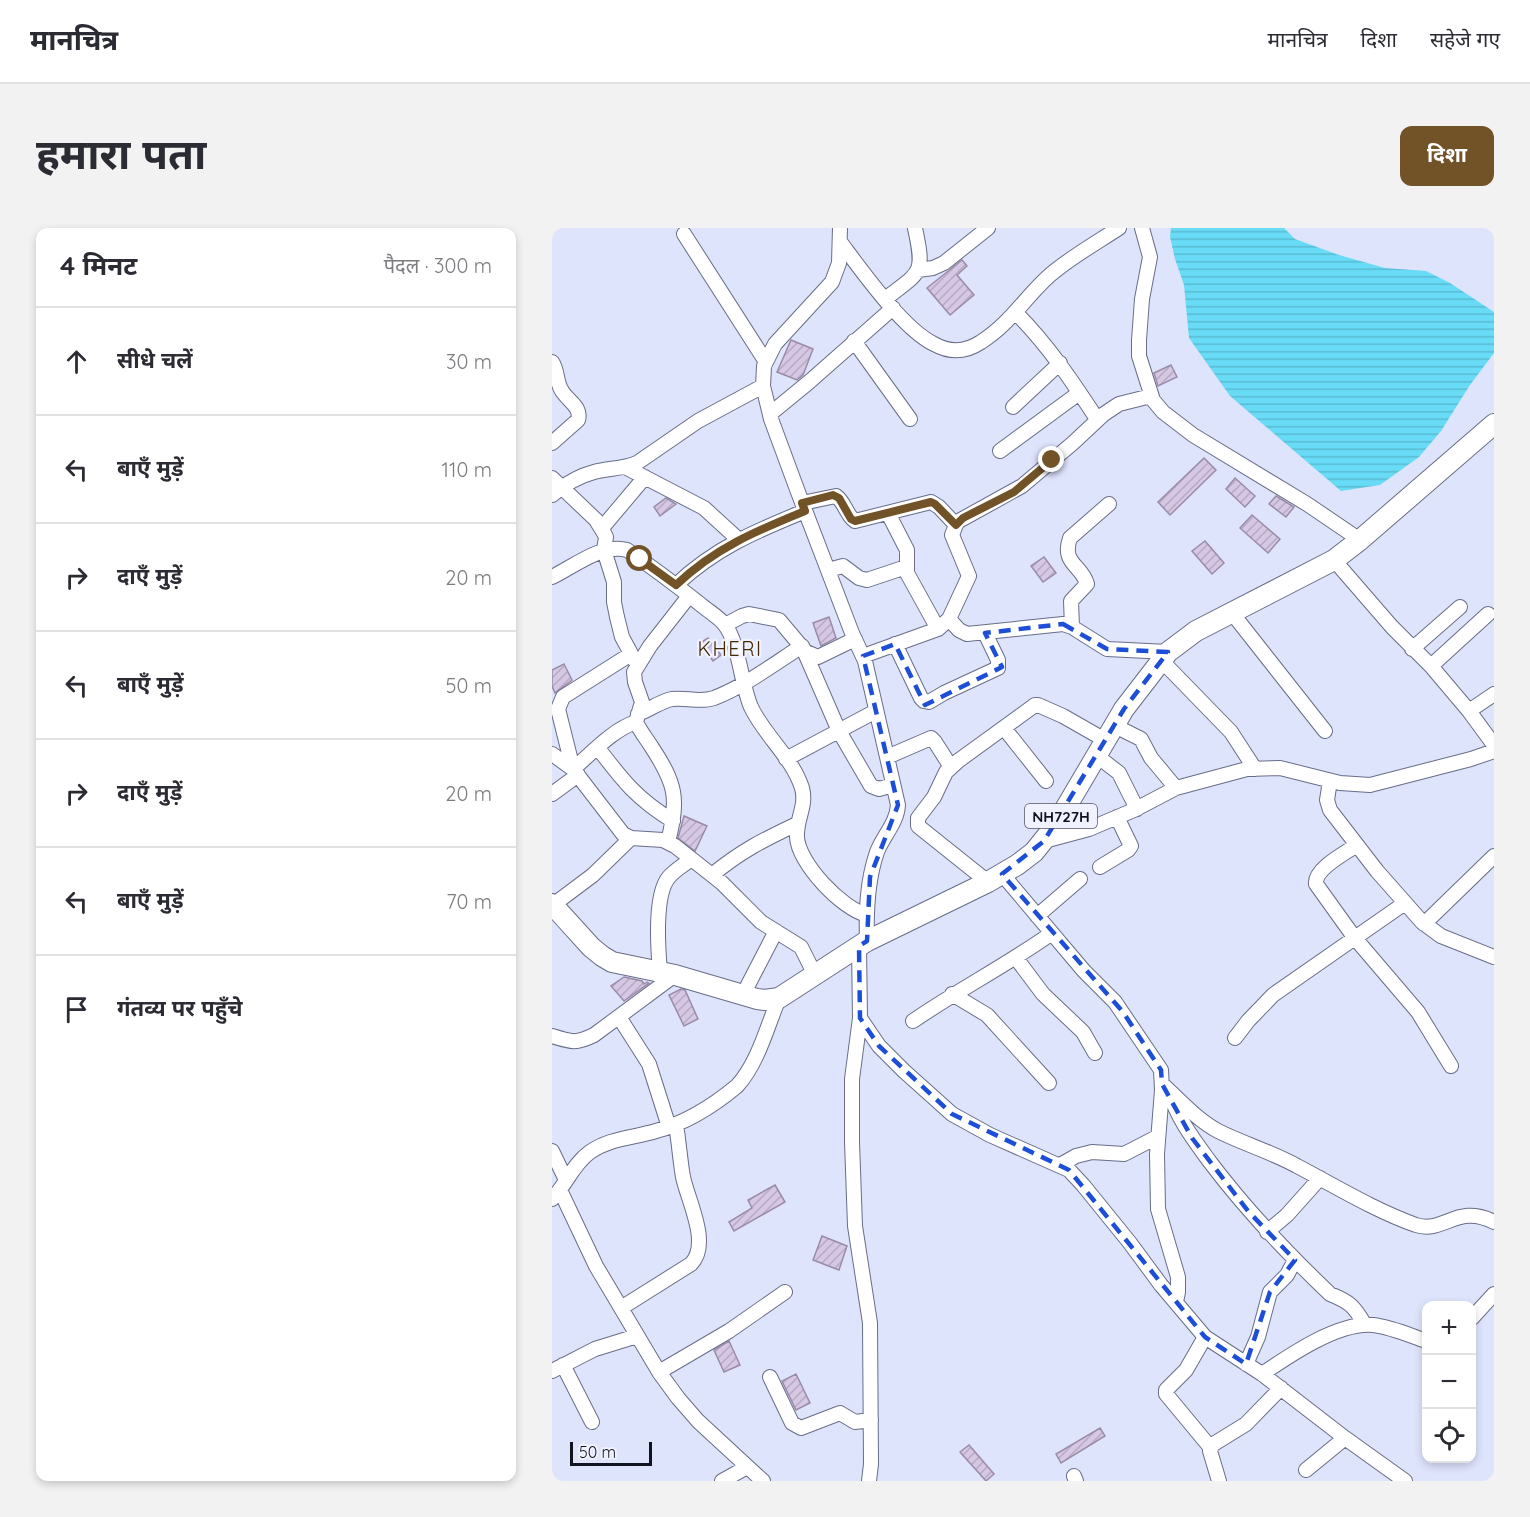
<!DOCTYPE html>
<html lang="hi">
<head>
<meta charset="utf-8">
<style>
	body { margin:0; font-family:Quicksand,"Noto Sans Devanagari",sans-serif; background:#f2f2f3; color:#2b2b33 }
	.controls { position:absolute; right:18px; bottom:18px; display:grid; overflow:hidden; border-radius:12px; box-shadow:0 3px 9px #0003 }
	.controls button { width:54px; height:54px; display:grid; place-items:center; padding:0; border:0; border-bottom:2px solid #e1e1e2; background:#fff; color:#2b2b33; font:30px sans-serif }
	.scale { position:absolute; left:18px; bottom:15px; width:82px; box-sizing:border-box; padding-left:6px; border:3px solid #11131e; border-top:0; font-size:16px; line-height:21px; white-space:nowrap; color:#11131e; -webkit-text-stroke:4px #f0f2ff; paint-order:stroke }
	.stop { position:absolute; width:18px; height:18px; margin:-14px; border:4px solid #725328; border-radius:50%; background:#fff }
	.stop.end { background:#725328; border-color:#fff; box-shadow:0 2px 6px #0008 }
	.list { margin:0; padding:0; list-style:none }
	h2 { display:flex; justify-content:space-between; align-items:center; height:78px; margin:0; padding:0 24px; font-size:26px }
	h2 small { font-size:20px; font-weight:400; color:#7c7c81 }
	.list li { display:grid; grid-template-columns:39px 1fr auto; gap:18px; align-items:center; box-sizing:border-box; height:108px; padding:0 24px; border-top:2px solid #e1e1e2 }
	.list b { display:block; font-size:22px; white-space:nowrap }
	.list em { font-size:20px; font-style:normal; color:#7c7c81 }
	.icon { flex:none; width:33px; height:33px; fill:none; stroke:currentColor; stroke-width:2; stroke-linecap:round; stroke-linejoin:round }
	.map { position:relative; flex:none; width:942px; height:1253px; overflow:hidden; border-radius:12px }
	header { display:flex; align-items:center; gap:36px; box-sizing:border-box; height:84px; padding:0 30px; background:#fff; border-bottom:2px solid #e1e1e2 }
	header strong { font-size:28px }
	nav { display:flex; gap:33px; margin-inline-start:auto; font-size:21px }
	.intro { display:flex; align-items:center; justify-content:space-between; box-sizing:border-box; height:144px; padding:0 36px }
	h1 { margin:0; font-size:42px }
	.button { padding:15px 27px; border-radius:12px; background:#725328; color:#fff; font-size:21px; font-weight:700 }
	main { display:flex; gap:36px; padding:0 36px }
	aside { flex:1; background:#fff; border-radius:12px; box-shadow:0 3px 9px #0003 }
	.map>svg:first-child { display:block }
</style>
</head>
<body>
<header>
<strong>मानचित्र</strong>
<nav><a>मानचित्र</a><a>दिशा</a><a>सहेजे गए</a></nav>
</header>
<div class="intro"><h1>हमारा पता</h1><a class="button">दिशा</a></div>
<main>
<aside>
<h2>4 मिनट<small>पैदल · 300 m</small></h2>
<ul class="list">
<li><svg class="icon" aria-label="ahead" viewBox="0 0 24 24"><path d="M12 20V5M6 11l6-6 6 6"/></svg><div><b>सीधे चलें</b></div><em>30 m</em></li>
<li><svg class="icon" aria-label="left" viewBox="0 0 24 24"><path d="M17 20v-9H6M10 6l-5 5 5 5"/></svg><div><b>बाएँ मुड़ें</b></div><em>110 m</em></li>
<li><svg class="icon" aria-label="right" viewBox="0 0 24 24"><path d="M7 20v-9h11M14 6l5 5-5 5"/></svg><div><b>दाएँ मुड़ें</b></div><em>20 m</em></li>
<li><svg class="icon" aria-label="left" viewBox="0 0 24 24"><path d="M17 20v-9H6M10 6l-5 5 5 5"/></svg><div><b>बाएँ मुड़ें</b></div><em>50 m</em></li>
<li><svg class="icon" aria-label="right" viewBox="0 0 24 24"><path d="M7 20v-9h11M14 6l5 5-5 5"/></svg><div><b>दाएँ मुड़ें</b></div><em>20 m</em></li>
<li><svg class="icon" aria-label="left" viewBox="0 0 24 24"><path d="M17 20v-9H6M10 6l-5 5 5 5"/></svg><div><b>बाएँ मुड़ें</b></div><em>70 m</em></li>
<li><svg class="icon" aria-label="arrive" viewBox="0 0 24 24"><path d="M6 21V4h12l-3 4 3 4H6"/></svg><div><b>गंतव्य पर पहुँचे</b></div></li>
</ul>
</aside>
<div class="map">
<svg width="942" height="1253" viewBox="0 0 942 1253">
	<defs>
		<pattern id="water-rules" width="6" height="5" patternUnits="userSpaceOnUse" patternTransform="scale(1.5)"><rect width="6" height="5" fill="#68dbf6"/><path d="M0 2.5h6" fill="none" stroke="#59bbd2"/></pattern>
		<pattern id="building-hatch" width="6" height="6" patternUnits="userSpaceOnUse" patternTransform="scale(1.5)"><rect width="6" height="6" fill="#d6c7e4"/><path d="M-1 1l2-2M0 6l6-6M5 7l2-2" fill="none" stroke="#b7aac3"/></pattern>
	</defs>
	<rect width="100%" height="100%" fill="#dfe4fd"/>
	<path fill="url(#water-rules)" d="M619 0H732L743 11 787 27 833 40 874 43 898 55 942 84V125L918 157 889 203 867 229 828 257 789 263 678 168 637 110 632 57 623 31 618 9Z"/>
	<path fill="url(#building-hatch)" stroke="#9a8ca8" stroke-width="1.5" d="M410 32 415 38 405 47 422 67 398 87 375 60Z
		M239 112 261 121 251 147 245 152 225 144Z
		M619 137 625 149 606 158 602 145Z
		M652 230 664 242 618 287 606 274Z
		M683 250 703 268 693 279 674 261Z
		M724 268 742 279 734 289 717 276Z
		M114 270 124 276 108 288 102 279Z
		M700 287 728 311 716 325 688 300Z
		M653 313 672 335 660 346 640 323Z
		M492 329 504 345 491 354 479 338Z
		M277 389 284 410 269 418 261 395Z
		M156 410 169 427 161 433 148 415Z
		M12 436 20 452 3 465 0 458V442Z
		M132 588 155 598 143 623 126 610Z
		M72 749 90 753 92 756 95 754 97 755 72 773 59 758Z
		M129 761 133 762 146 791 132 798 117 767Z
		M223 957 233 974 182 1003 177 994 200 980 196 972Z
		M270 1008 295 1018 287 1042 261 1032Z
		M177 1113 188 1137 172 1144 162 1122Z
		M244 1146 258 1175 244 1182 230 1153Z
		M548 1200 553 1208 509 1235 504 1226Z
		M417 1217 442 1246 434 1253 408 1224Z"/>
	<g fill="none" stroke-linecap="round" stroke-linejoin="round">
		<g stroke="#686d88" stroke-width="16">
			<path id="minor" d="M288 0 287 35 280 54 223 116 212 138 211 158 219 191 246 264 300 405 313 433 346 577C345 595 331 608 325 624 315 653 314 683 315 713
				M590 0 598 29 590 71 587 112V128L601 172 611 184 641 207 755 276 808 312
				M132 6 214 134
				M289 15C310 43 351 101 382 116 398 125 414 124 429 114 458 96 474 68 498 47 519 29 544 15 567 0
				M366 42 381 40 392 35 436 0
				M333 71C369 43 373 47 363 0
				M464 85C496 117 520 153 545 191
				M302 113 358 191
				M0 134C6 143 4 154 10 163 16 173 30 179 26 192L0 215
				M461 179 508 135
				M218 186 257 154 341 80
				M448 223 527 165
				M73 239 152 280 187 312
				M0 250 44 292 52 305 54 309 52 322 62 354V374L65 389 70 409 83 433
				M0 267C12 257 27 248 42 244 57 240 71 241 85 235L146 193 211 158
				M250 275 284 268C293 274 294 287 303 293L379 274 387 279 404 297
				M336 285 355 322V345L386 401
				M50 300 93 249
				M782 332 840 399 879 438 917 483 942 517
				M276 342 291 338 307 350 315 352 354 339
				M0 349C21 339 50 315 75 322 100 339 124 357 148 376 156 383 167 389 173 397 187 415 189 456 199 479 212 507 240 529 250 560 255 578 244 591 245 609 246 635 290 681 315 687
				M124 357C163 320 204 303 253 283
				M680 385 773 503
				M397 391 407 402 415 406 511 396 520 399 555 421 616 424
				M173 397 190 388 197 386 227 392 254 424 266 429 303 411
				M520 399 519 373 535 356C530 337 509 336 518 310L557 276
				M343 416 369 470 372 473 377 474 392 465 446 440V432L433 405
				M860 421 908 379
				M79 426 11 469 6 481 21 541C40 525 60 502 84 494
				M311 428 386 401 397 391 417 348 400 307 405 294 470 258 521 215 552 186 567 176 599 168
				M609 432 679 504 703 541
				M879 438 936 386
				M917 483 942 466
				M86 486C97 482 109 473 120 471 134 469 147 475 162 470 193 458 222 436 250 418L287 503 319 558 327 561 341 557
				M561 497 589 511 599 530 624 560
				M452 500 494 553
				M46 520C71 553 85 571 121 593
				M0 526 21 541 71 606 79 610 111 612 123 618 170 655 209 694 249 719 263 747
				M545 528 567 545 585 581
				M335 529 379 510 383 514 399 539
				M234 531 324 483
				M778 553 775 572 778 582 825 643 870 694 889 708 942 729
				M0 566 26 547
				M492 613 537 601 582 582 624 560 695 541 728 540 788 555 818 557 919 531 942 523
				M116 614C127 570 124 556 99 518 94 510 88 503 84 494L90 474 83 454 82 444 98 418 137 368
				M805 617C793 625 762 641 764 656L802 709 866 784 899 838
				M548 639 576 622 579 618 565 589
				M450 646 532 743 563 774 609 842 610 862 605 926 606 981 626 1049V1064L624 1074
				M160 647C189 623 211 612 245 596
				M436 654 366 598V590L382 569 394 544 406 533 483 477H486L511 488 553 512
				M1 677 41 647 79 610
				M485 688 528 651
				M872 696 942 628
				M307 718 308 790 327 818 352 843 400 886 438 907 517 942 531 957 578 1015 609 1057 653 1109 710 1146 793 1210 853 1253
				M464 730 491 766 531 804 543 825
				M108 743C106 721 102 666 117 649 123 642 132 637 139 631
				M196 757 224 703
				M400 766 435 787 497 855
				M67 789 97 836 117 899
				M308 790 300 851V914L303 998 318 1095 319 1236 317 1253
				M361 793C406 762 455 737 500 705
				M0 808C19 814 24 816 42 807L123 747
				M683 810 696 793 721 767 853 675
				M610 856C628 872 645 892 666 903 692 916 720 924 745 938 783 958 824 983 864 997 892 1006 905 975 942 994
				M617 863C625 890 642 912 658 934 695 983 734 1024 778 1066 798 1074 802 1078 813 1097
				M0 923 14 952
				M508 937 524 928 540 924 572 926 605 909
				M8 962 44 1038 107 1144 126 1170 146 1193 211 1253
				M0 971C14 957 21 936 38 924 58 910 81 910 104 903 134 895 161 878 185 858 206 835 215 799 227 770
				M715 1004 735 987 768 950
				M69 1080 139 1036C159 1016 136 973 131 949 128 932 127 914 124 897
				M920 1090 942 1066
				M653 1109 634 1142 614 1162V1166L658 1219
				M694 1136 706 1109 718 1064 735 1047 743 1032
				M11 1137 40 1194
				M0 1143 43 1121 85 1108
				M107 1144 177 1103 233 1064
				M710 1146C738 1127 786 1094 821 1097 839 1099 857 1107 874 1113
				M218 1149 240 1195 249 1200 288 1185 303 1194 319 1192
				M754 1242 793 1210
				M522 1248 524 1253
				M170 1253 195 1239
				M667 1253 658 1223 660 1217 694 1196 729 1160"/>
		</g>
		<g stroke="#686d88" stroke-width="22">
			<path id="highway" d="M0 676 39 719 50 728 60 734 123 747 205 771 213 772 227 770 315 713 436 654 465 637 482 624 503 598 572 481 616 424 644 403 782 332 808 312 942 196"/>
		</g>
		<use href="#minor" stroke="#fff" stroke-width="14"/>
		<use href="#highway" stroke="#fff" stroke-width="20"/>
	</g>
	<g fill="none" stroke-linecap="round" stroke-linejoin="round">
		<path stroke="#725328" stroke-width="8" d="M88 331 124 357C163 320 204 303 253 283L250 275 281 267 287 270 299 291 303 293 379 274 383 276 404 297 411 290 462 264 500 232"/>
	</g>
	<path fill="none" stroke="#1d4ed8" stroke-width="4.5" stroke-dasharray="12 8" stroke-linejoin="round" d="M511 396 555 421 616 424 572 481 492 613 450 646 571 784 609 842 610 856 640 910 696 983 743 1032 718 1064 694 1136 653 1109 517 942 400 886 327 818 308 790 307 718 315 713 318 649 346 577 311 428 343 416 373 477 450 439 433 405Z"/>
	<g text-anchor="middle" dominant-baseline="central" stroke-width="4.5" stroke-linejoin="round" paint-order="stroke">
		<rect fill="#f0f2ff" stroke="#545662" stroke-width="1.5" x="473" y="576" width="72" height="24" rx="4.5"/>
		<g font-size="15" font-weight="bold" fill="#11131e">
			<text x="509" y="588">NH727H</text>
		</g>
		<g font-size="20" letter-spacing="1.5" fill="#412905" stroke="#f0f2ff">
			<text x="178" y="420">KHERI</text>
		</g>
	</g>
</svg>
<div class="controls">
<button>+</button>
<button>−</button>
<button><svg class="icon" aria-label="locate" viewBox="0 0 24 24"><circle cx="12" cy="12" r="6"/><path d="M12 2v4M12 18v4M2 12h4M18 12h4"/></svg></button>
</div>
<div class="scale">50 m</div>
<div class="stop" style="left:88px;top:331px"></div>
<div class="stop end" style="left:500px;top:232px"></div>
</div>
</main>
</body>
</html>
